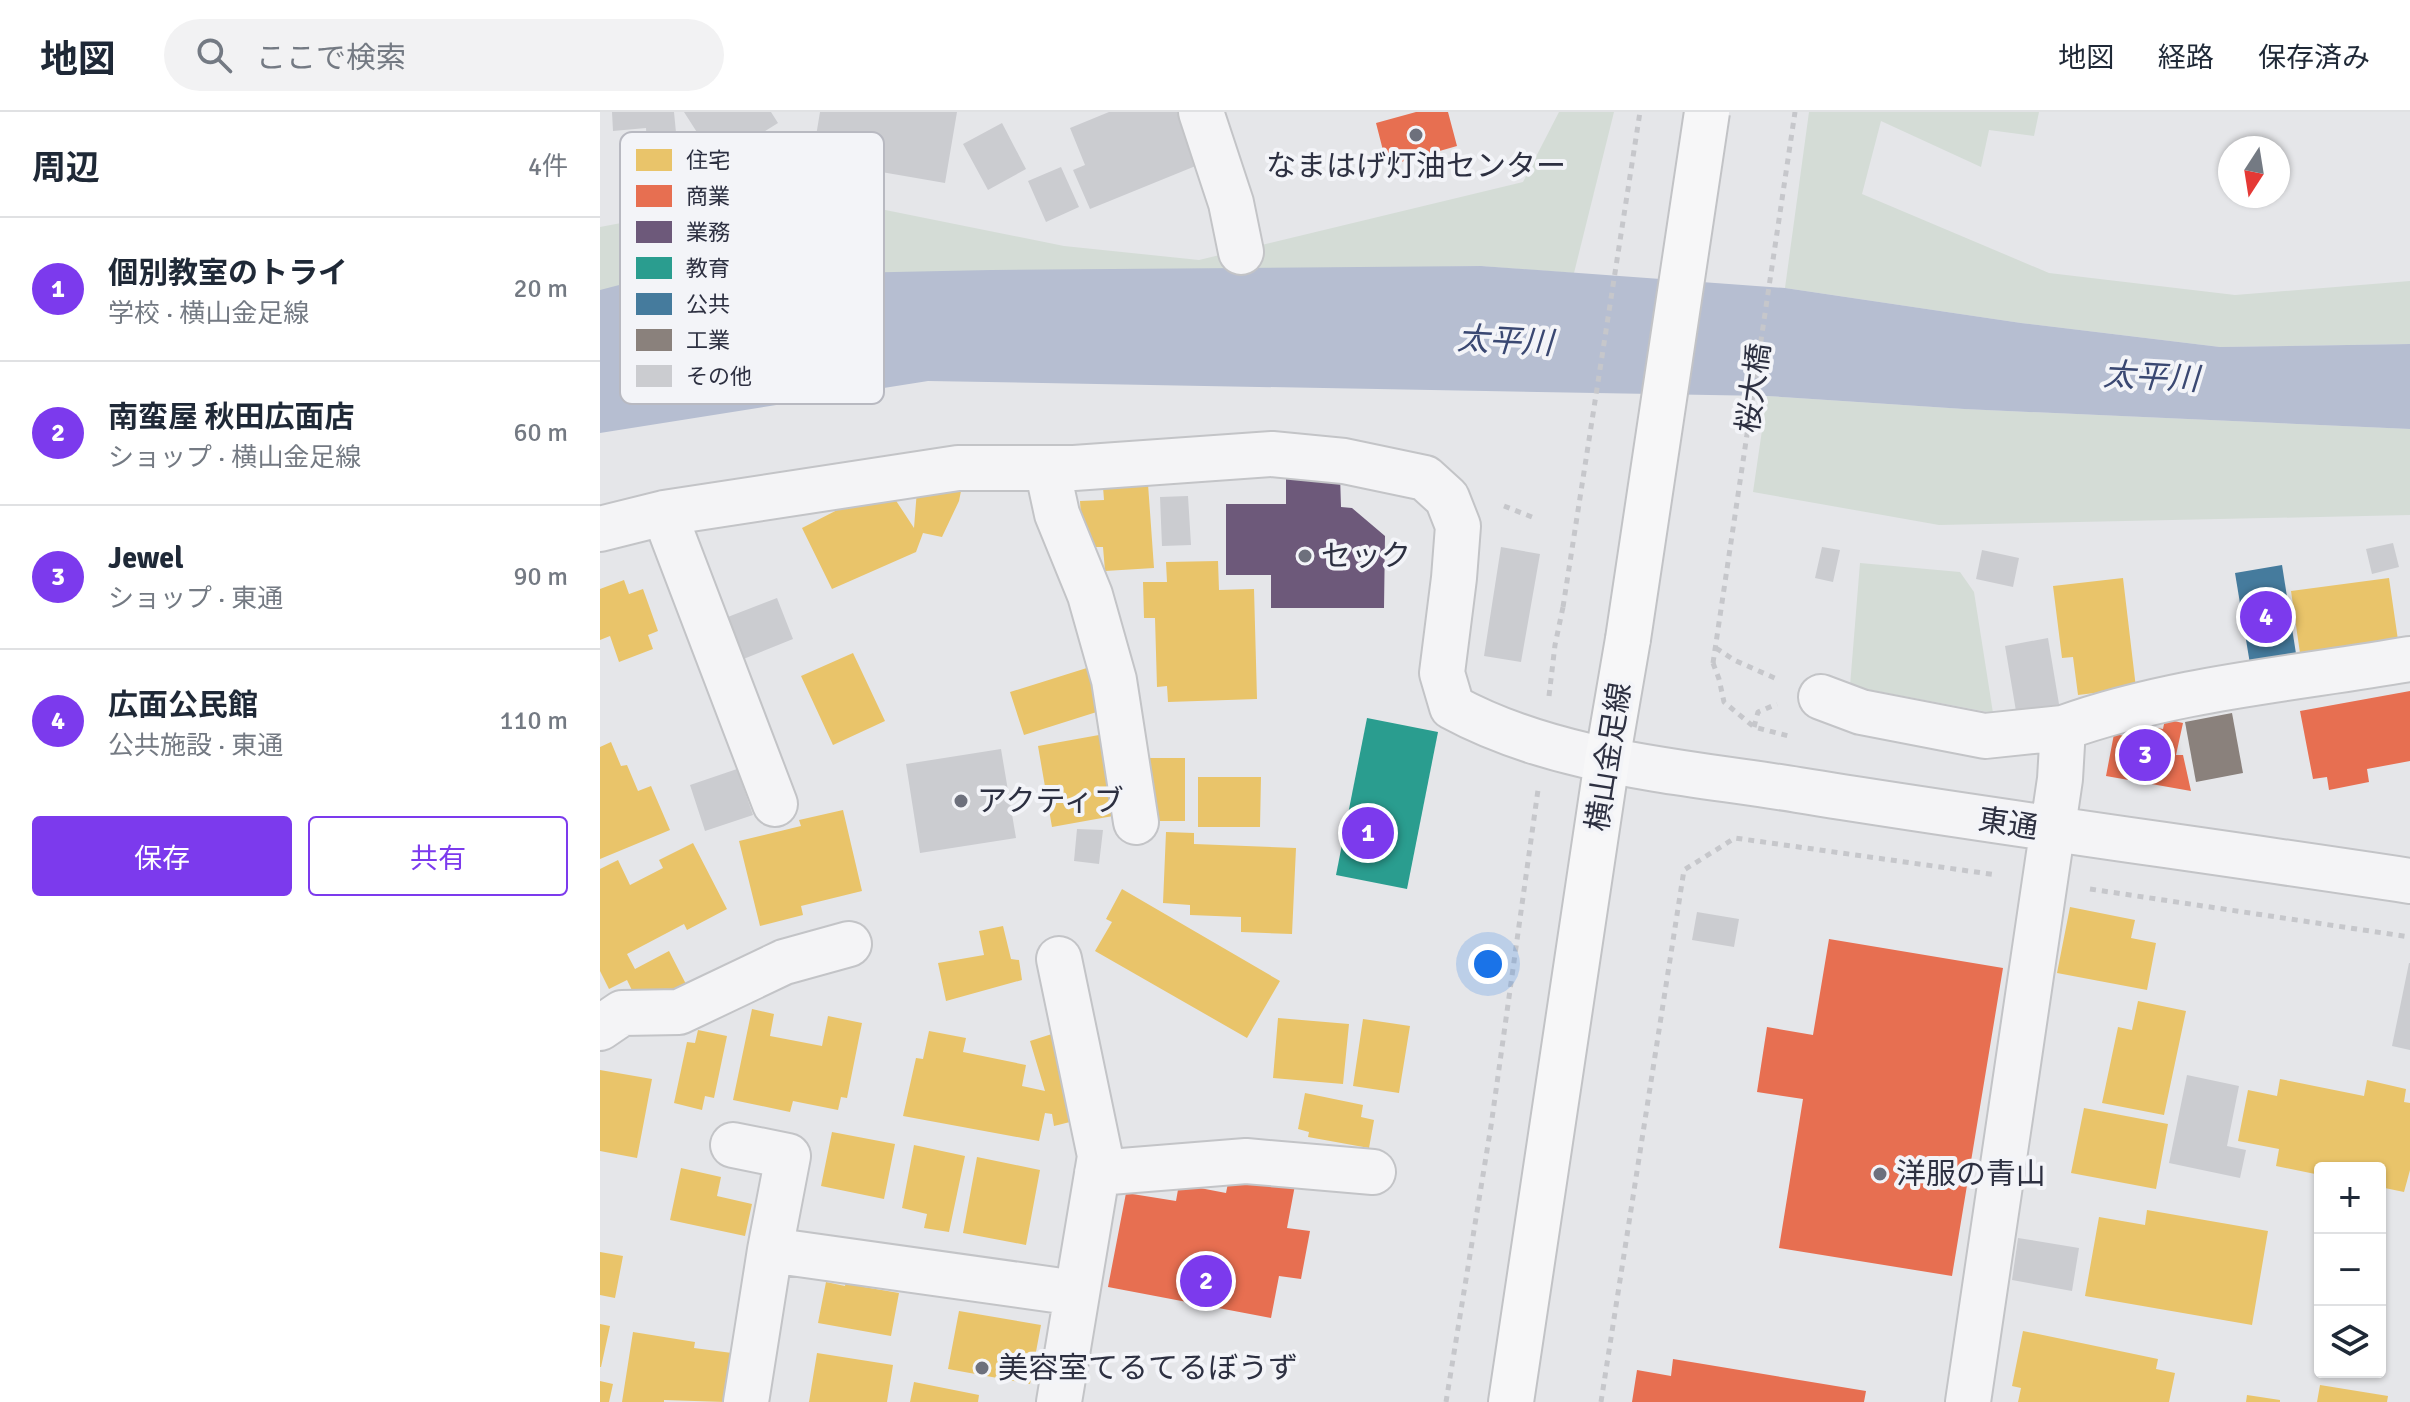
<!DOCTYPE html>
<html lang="ja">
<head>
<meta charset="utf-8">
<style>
	body { margin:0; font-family:Signika,"Noto Sans JP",sans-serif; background:#f2f2f3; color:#1f2937 }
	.controls { position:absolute; right:24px; bottom:24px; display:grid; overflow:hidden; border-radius:8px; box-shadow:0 2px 6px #0004 }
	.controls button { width:72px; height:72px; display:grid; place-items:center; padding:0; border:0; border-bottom:2px solid #e0e1e3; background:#fff; color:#1f2937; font:40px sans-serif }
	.compass { position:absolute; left:1618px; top:24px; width:72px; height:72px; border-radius:50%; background:#fff; box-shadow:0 2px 6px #0004; rotate:192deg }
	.you { position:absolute; left:888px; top:852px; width:28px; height:28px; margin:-20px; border:6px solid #fff; border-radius:50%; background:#1a73e8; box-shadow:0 0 0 12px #1a73e833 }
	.badge { display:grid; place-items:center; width:52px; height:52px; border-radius:50%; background:#7c3aed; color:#fff; font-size:26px; font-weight:700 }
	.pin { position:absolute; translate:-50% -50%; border:4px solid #fff; box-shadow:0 2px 8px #0006 }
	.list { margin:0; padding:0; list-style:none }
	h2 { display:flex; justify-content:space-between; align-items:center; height:104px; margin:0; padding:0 32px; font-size:34px }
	h2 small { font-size:26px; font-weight:400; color:#747a83 }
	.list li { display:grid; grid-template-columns:52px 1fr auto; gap:24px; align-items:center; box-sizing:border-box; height:144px; padding:0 32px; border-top:2px solid #e0e1e3 }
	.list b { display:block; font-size:30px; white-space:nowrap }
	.list p { margin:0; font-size:26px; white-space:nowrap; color:#747a83 }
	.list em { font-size:26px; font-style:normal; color:#747a83 }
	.actions { display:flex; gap:16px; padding:24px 32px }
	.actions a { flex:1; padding:18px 0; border:2px solid #7c3aed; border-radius:8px; text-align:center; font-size:28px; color:#7c3aed }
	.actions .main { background:#7c3aed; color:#fff }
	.icon { flex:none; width:44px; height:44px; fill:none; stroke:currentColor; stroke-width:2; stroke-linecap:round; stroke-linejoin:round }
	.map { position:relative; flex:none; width:1810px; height:1290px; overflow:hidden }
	header { display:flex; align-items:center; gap:48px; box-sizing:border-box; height:112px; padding:0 40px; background:#fff; border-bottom:2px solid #e0e1e3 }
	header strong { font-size:38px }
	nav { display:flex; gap:44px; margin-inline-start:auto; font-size:28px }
	.search { width:560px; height:72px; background:#f2f2f3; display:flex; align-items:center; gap:20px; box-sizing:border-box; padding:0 28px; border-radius:44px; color:#747a83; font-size:30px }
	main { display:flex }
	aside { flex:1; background:#fff }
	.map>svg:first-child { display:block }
</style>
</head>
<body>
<header>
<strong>地図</strong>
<div class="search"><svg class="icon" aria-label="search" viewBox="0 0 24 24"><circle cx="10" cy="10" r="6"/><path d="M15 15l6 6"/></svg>ここで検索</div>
<nav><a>地図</a><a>経路</a><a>保存済み</a></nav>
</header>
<main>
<aside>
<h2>周辺<small>4件</small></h2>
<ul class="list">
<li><span class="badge">1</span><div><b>個別教室のトライ</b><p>学校 · 横山金足線</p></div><em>20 m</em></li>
<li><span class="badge">2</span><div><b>南蛮屋 秋田広面店</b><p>ショップ · 横山金足線</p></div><em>60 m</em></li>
<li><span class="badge">3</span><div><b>Jewel</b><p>ショップ · 東通</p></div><em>90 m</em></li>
<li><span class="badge">4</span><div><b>広面公民館</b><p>公共施設 · 東通</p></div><em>110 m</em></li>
</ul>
<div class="actions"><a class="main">保存</a><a>共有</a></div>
</aside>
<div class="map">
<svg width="1810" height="1290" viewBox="0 0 1810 1290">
	<rect width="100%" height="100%" fill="#e5e6e9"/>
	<path fill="#d4dcd6" d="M959 0H1014L974 161 881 154 0 178V115L191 79 464 134 599 148 923 70Z
		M1209 0H1439L1434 24 1389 18 1381 55 1281 9 1262 82 1449 161 1635 183 1810 169V232L1620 235 1421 211 1185 176Z
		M1167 284 1364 297 1810 317V403L1339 413 1153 380Z
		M1260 451 1360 460 1374 480 1393 601 1250 574Z"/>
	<path fill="#b6bed1" d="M881 154 1185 176 1421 211 1620 235 1810 232V317L1364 297 1167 284 328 269 0 321V178L50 165 391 158Z"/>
	<path fill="#e9c46a" d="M548 372 554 456 505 459 503 435H483L480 389 504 388 503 375Z
		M289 378 314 416 317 378 361 379 359 389 342 425 323 421 316 440 232 477 202 416 251 391Z
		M618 449 619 478 654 477 657 587 568 590 567 574 557 575 555 506H544L543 470H567L566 450Z
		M1523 466 1536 576 1478 583 1473 545 1462 546 1453 474Z
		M1789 466 1799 535 1701 548 1691 479Z
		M24 468 29 482 43 477 58 519 48 523 53 537 19 550 10 524 0 528V477Z
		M253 541 285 609 233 633 201 564Z
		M490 555 503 598 424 623 410 580Z
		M499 623 513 704 452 715 438 634Z
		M11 630 21 654 27 653 38 679 51 674 70 718 0 747V635Z
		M542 646H585V709H542Z
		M598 665H661L660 715H598Z
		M243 698 262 779 201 794 203 803 160 814 139 729 201 714 199 708Z
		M566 720 594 721V732L696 736 692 822 641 820V805L590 803V793L563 791Z
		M93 731 127 797 87 818 84 812 27 842 35 857 69 839 87 874 41 897 27 868 9 877 0 859V757L18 748 30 773 63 756 59 748Z
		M522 777 680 869 647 926 495 839 512 810 506 807Z
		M1470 795 1535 808 1531 826 1556 831 1547 878 1457 861Z
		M403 814 411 847 419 848 422 868 346 889 338 851 384 843 379 819Z
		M1538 889 1586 899 1564 1003 1502 991 1518 915 1532 918Z
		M152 897 174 902 170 924 222 934 228 904 262 911 247 986 241 985 238 998 193 989 190 1000 133 988Z
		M678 906 749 912 743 972 673 966Z
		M763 907 810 914 799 981 753 974Z
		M98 918 127 924 114 986 105 984 102 998 74 991 87 930 95 931Z
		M329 919 366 926 363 940 426 953 422 974 445 979 430 929 455 921 478 1008 454 1014 452 1002 445 1001 439 1029 303 1004 316 946 323 947Z
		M0 958 52 967 37 1046 0 1039Z
		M1680 967 1764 984 1767 968 1806 977 1804 990 1810 991V1058L1804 1080 1780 1075V1056H1720V1063L1676 1054 1679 1037 1638 1029 1648 978 1677 984Z
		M705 981 763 993 761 1005 774 1008 769 1036 708 1025 709 1020 698 1017Z
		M1484 996 1568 1012 1556 1077 1471 1061Z
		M232 1020 295 1032 284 1087 221 1074Z
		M314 1033 365 1044 349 1120 324 1116 327 1102 302 1096Z
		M377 1045 440 1058 426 1133 363 1121Z
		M81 1056 121 1065 117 1084 152 1092 145 1124 70 1108Z
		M1547 1098 1668 1119 1652 1213 1485 1184 1499 1105 1545 1113Z
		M0 1140 23 1144 15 1186 0 1183Z
		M247 1164 265 1167 264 1175 299 1181 291 1224 218 1211 226 1170 245 1174Z
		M359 1199 441 1213 430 1272 348 1257Z
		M0 1212 10 1214 1 1255H0Z
		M1423 1219 1558 1247 1556 1257 1575 1261 1569 1290H1418L1421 1276 1412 1274Z
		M33 1220 95 1230 94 1236 132 1241 125 1290 64 1288V1290H22Z
		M217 1241 293 1253 287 1290H209Z
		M0 1269 13 1272 9 1290H0Z
		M314 1270 379 1283 378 1290H310Z
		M1720 1273 1788 1284 1787 1290H1717Z
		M1647 1283 1680 1288V1290H1646Z"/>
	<path fill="#e76f51" d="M816 0H848L857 34 787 54 776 11Z
		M1810 579V649L1767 657 1769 670 1729 678 1727 665 1713 667 1700 599Z
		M1565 607 1583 611 1576 643H1583L1591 679 1506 664 1514 622 1525 624 1527 611 1563 617Z
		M1229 827 1403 856 1352 1164 1179 1136 1203 987 1157 980 1167 915 1213 923Z
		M630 1061 695 1073 687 1116 710 1119 701 1167 679 1164 671 1206 508 1175 526 1081 576 1089 579 1072 626 1081Z
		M1073 1247 1266 1279 1264 1290H1032L1037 1258 1071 1264Z"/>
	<path fill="#6d597a" d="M686 363H740L741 395 752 396 785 424 784 496H671V463H626V392H686Z"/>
	<path fill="#2a9d8f" d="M767 606 838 620 807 777 736 763Z"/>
	<path fill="#457b9d" d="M1682 453 1697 548 1650 552 1635 461Z"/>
	<path fill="#8a817c" d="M1632 601 1643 661 1596 670 1585 610Z"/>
	<path fill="#cbccd0" d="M12 0H74L77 31 47 33 46 16 13 19Z
		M84 0H171L178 11 116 50Z
		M220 0H357L345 71 212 48Z
		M509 0H577L598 53 490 97 473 58 485 53 470 16Z
		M402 11 426 57 388 78 363 32Z
		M461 55 479 95 446 110 428 69Z
		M588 384 591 433 562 434 560 385Z
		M1793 431 1799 455 1772 462 1766 437Z
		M901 435 940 442 921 550 884 544Z
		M1222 435 1240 438 1233 470 1215 466Z
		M1382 438 1419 446 1413 475 1376 467Z
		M177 486 193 527 136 550 120 508Z
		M1448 526 1460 598 1417 605 1405 534Z
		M401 637 416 726 320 741 306 652Z
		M137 657 153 703 105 719 90 673Z
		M477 717 503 718 499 752 474 749Z
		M1097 800 1139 807 1134 835 1092 828Z
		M1809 851H1810V938L1792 934Z
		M1587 963 1639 974 1627 1034 1646 1038 1640 1066 1569 1051Z
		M1418 1126 1479 1136 1472 1179 1412 1168Z"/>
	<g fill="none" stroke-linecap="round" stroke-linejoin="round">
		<g stroke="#c3c4c7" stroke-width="48">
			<path id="minor" d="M601 0 631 91 641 140
				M447 356 457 402 490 483 514 568 536 710
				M64 401 175 692
				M0 417 64 401 358 356H474L672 342 744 349 825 366 847 386 858 414 854 466 842 561 852 595C957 652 1082 659 1198 678 1402 711 1606 738 1810 769
				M1221 585 1261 600 1385 624 1463 616
				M0 916 22 901 79 900 184 850 249 832
				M133 1033 188 1044 170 1138
				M497 1061 646 1049 773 1060
				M146 1290 170 1138 476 1181
				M459 1290 500 1044 459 847
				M1368 1290 1460 667 1463 616C1575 576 1694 567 1810 547"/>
		</g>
		<g stroke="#c2c3c6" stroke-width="48">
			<path id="major" d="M911 1290 1007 649 1028 527"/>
		</g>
		<path stroke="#c6c7cb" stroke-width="5" stroke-dasharray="6 6" stroke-linecap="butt" d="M904 394 932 405
			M1116 536 1134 548 1179 568
			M1113 551 1119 567 1124 590 1154 615 1189 624
			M949 584 955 533 963 495
			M1154 615 1158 600 1177 592
			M1490 777 1810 825
			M846 1290 891 1014 938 678
			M1001 1290 1084 758 1135 726 1397 763"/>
		<use href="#minor" stroke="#f4f4f6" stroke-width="44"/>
		<use href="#major" stroke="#f7f7f8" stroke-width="44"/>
		<g stroke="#c2c3c6" stroke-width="48" stroke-linecap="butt">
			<path id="major-bridge" d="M1028 527 1107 0"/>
		</g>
		<path stroke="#c6c7cb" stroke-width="5" stroke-dasharray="6 6" stroke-linecap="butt" d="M963 495 1040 0
			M1113 551 1195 0"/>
		<use href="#major-bridge" stroke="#f7f7f8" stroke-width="44"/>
	</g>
	<g fill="#6d707c" stroke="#f3f4f8" stroke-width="3">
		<circle cx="816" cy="23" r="8"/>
		<circle cx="705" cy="444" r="8"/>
		<circle cx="361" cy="689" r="8"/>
		<circle cx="1280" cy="1062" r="8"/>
		<circle cx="382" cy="1256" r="8"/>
	</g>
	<g text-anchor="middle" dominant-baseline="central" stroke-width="8" stroke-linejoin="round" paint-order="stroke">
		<g font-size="30" fill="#2d3041" stroke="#f3f4f8" text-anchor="start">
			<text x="816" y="54" text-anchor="middle">なまはげ灯油センター</text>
			<text x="721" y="444">セック</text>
			<text x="377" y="689">アクティブ</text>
			<text x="1296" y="1062">洋服の青山</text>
			<text x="398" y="1256">美容室てるてるぼうず</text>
		</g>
		<g font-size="30" fill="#2d3041" stroke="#f3f4f8">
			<text transform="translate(1154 276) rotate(-82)">桜大橋</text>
			<text transform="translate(1009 645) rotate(-81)">横山金足線</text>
			<text transform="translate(1408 712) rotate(9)">東通</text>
		</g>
		<g font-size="32" font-style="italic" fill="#3a4872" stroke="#f3f4f8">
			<text transform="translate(905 229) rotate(3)">太平川</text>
			<text transform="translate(1551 265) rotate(3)">太平川</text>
		</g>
	</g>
	<rect x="20" y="20" width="264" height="272" rx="12" fill="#f3f4f8" stroke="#b8b9c1" stroke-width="2"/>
	<rect x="36" y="37" width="36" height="22" fill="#e9c46a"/>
	<rect x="36" y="73" width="36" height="22" fill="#e76f51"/>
	<rect x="36" y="109" width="36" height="22" fill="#6d597a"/>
	<rect x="36" y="145" width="36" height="22" fill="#2a9d8f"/>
	<rect x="36" y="181" width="36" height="22" fill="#457b9d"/>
	<rect x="36" y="217" width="36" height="22" fill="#8a817c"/>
	<rect x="36" y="253" width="36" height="22" fill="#cbccd0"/>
	<g font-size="22" fill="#2d3041">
		<text x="86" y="56">住宅</text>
		<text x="86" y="92">商業</text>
		<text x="86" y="128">業務</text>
		<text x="86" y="164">教育</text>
		<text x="86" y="200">公共</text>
		<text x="86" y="236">工業</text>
		<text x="86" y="272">その他</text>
	</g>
</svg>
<div class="controls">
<button>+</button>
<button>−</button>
<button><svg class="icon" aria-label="layers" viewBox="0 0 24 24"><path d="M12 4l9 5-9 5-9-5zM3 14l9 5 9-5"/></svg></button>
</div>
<svg class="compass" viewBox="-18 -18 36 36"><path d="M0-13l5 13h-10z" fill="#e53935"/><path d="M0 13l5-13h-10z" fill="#747a83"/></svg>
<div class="you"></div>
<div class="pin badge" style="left:768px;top:721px">1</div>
<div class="pin badge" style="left:606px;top:1169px">2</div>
<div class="pin badge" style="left:1545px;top:643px">3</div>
<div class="pin badge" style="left:1666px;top:505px">4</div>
</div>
</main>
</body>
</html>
